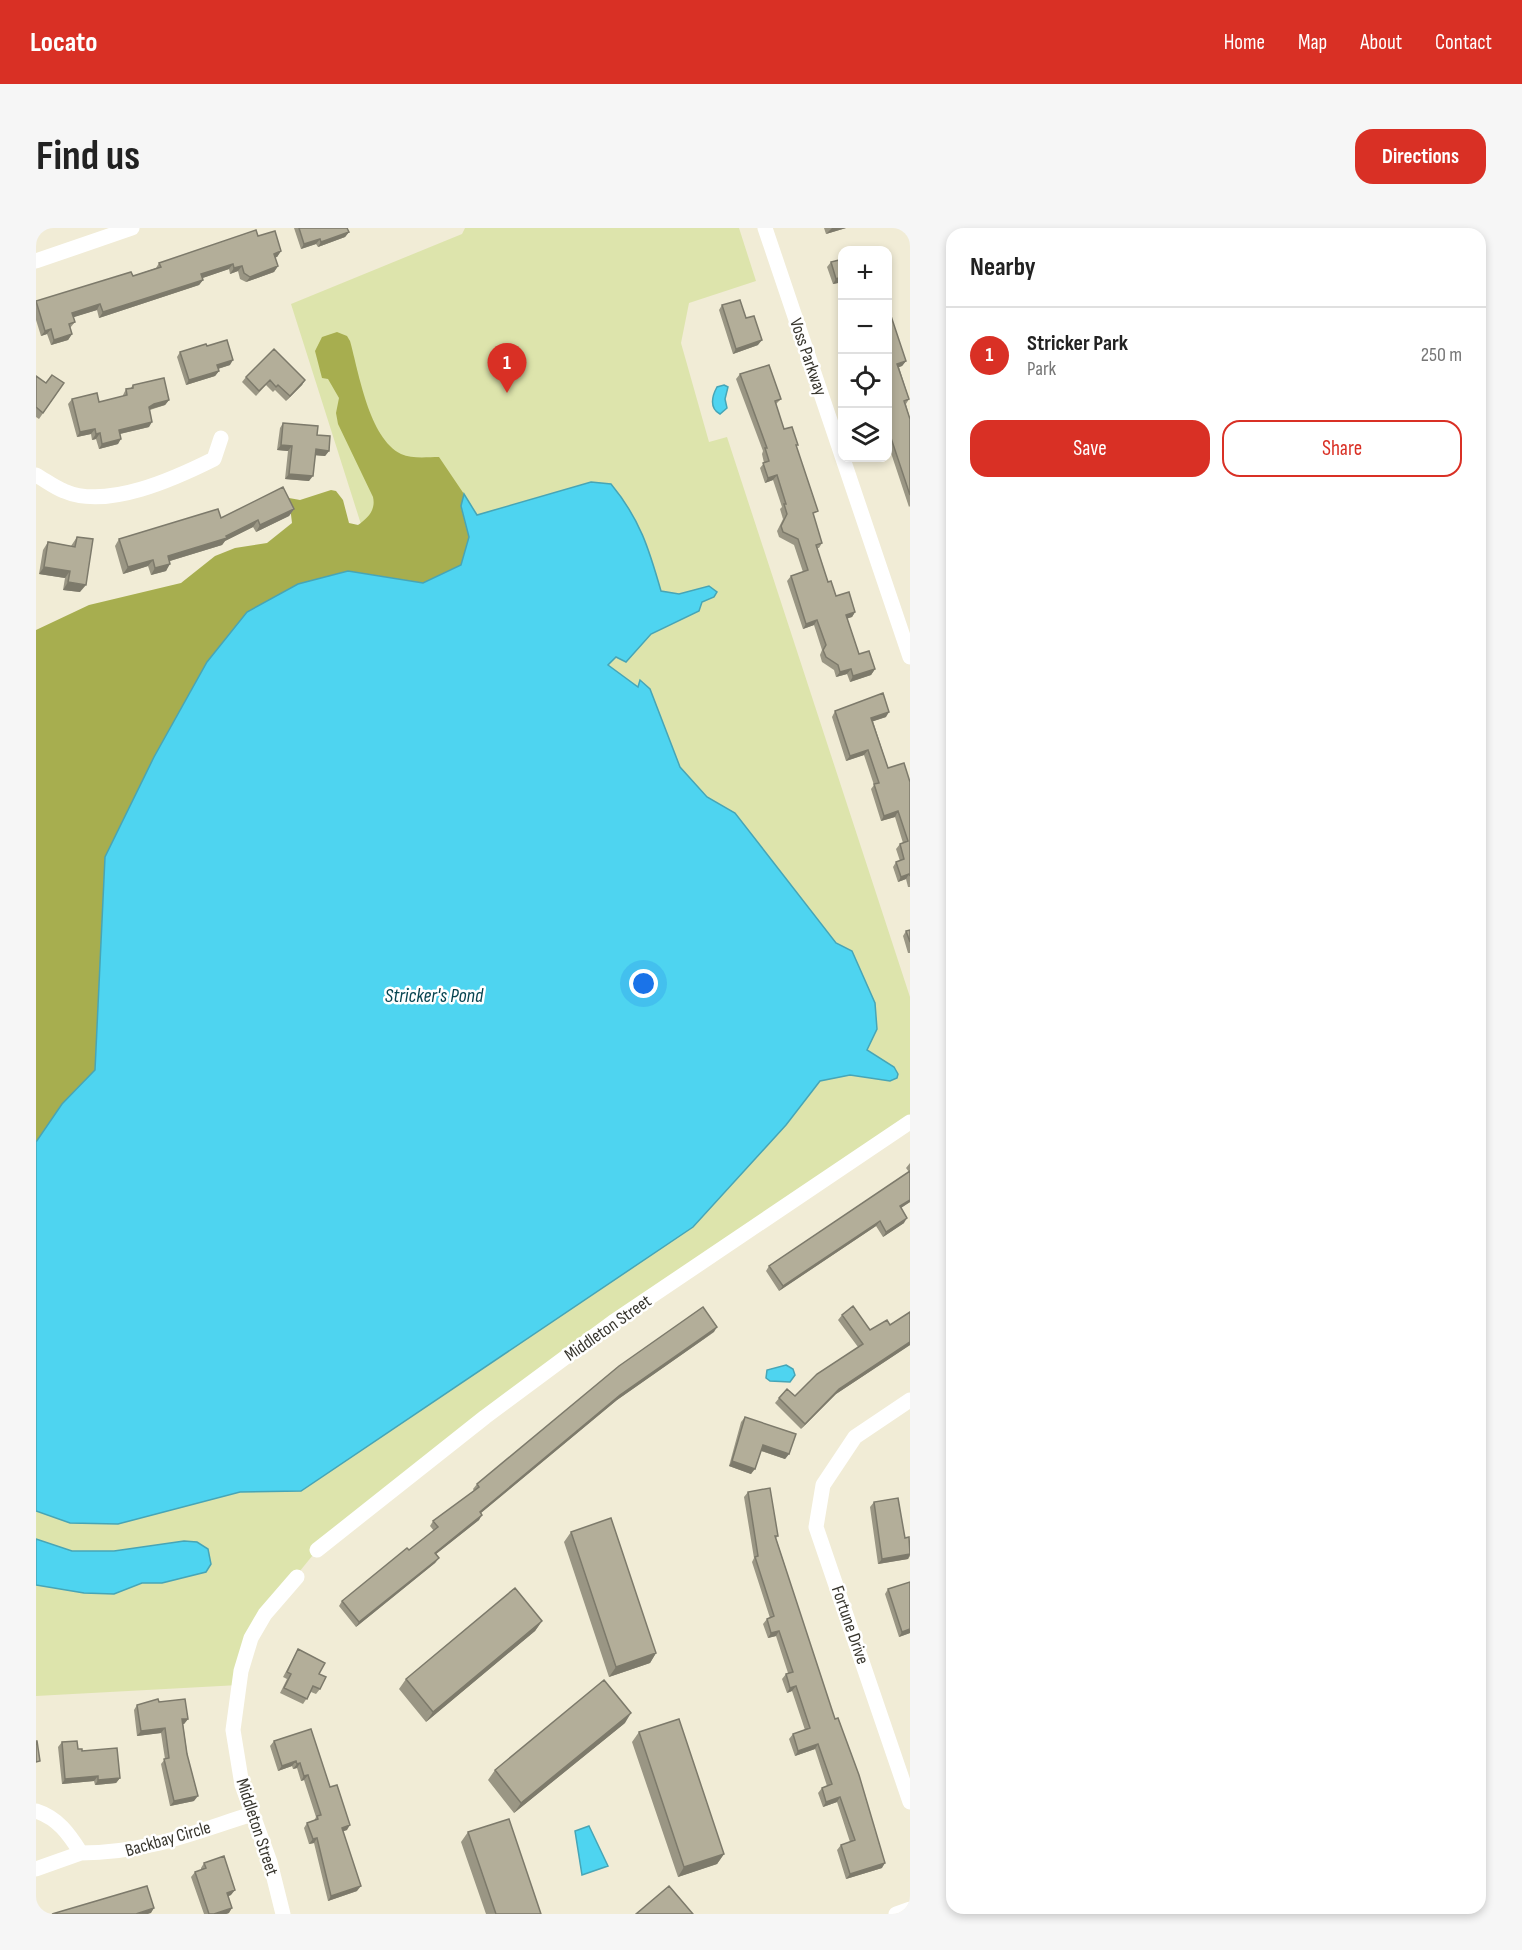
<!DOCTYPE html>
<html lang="en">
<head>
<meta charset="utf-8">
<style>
	body { margin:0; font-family:"Sofia Sans Condensed",sans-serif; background:#f6f6f6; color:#222 }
	.controls { position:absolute; right:18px; top:18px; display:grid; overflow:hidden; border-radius:12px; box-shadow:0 3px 9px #0003 }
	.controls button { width:54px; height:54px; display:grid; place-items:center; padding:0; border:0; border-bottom:2px solid #e0e0e0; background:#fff; color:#222; font:30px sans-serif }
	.you { position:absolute; left:608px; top:756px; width:21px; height:21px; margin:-15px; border:4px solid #fff; border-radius:50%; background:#1a73e8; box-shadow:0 0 0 9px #1a73e833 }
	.badge { display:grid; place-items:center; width:39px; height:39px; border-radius:50%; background:#d93025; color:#fff; font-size:20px; font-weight:700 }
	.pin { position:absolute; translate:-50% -50px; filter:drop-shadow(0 2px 3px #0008) }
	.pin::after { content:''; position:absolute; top:32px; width:21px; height:18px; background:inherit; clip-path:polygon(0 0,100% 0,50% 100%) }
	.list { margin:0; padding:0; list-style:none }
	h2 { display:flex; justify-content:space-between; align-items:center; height:78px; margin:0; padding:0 24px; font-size:26px }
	h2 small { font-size:20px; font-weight:400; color:#767676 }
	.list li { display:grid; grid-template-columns:39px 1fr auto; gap:18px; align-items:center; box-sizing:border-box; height:96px; padding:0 24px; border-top:2px solid #e0e0e0 }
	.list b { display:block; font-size:22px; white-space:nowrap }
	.list p { margin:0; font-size:20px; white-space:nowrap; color:#767676 }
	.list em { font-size:20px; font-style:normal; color:#767676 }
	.actions { display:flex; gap:12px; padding:18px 24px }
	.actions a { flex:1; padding:14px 0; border:2px solid #d93025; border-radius:18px; text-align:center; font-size:21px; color:#d93025 }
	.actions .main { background:#d93025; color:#fff }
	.icon { flex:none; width:33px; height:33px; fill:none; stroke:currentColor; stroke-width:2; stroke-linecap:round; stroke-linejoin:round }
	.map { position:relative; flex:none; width:874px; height:1686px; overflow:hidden; border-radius:18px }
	header { display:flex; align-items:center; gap:36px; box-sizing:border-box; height:84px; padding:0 30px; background:#d93025; color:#fff }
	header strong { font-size:28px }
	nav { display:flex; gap:33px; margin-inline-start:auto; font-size:21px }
	.intro { display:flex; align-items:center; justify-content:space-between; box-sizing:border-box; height:144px; padding:0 36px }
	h1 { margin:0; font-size:42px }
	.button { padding:15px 27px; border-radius:18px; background:#d93025; color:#fff; font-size:21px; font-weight:700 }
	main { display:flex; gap:36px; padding:0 36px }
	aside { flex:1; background:#fff; border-radius:18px; box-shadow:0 3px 9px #0003 }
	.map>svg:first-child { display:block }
</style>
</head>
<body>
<header>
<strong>Locato</strong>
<nav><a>Home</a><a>Map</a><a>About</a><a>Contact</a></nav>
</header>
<div class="intro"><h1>Find us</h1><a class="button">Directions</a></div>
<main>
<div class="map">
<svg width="874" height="1686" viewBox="0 0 874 1686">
	<rect width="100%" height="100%" fill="#f1ecd6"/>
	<path fill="#dde4ac" d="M429 0H703L720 53 653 75 645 115 673 214 691 209 874 769V894L577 1094 281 1322 229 1386 203 1457 0 1468V404L330 312 255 76 426 6Z"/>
	<path fill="#a7ae4f" d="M301 104 311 108 314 113C323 145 333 210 365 226 376 231 391 229 403 229L428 266 425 279 433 309 425 337 387 355 312 343 211 384 171 434 118 529 69 629 59 843 26 876 0 914V402L53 377 145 355 179 328 199 320 231 315 256 295 253 270 264 272 295 262 300 263 307 272 313 295 322 297C332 290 340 282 337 269L302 196 300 185 303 170 292 151 286 150 279 123 286 109Z"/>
	<path fill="#4ed4f0" stroke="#47a5b6" stroke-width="1.5" d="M688 157 692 159 689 171 691 180 684 186C673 180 676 168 681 159Z
		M555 254 575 256C604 291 613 321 625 363L643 366 673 358 681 364 678 369 666 374 663 383 615 406 590 434 580 429 572 437 602 459 604 452 614 461 644 539 671 569 699 585 800 715 816 723 839 775 841 801 831 822 858 839 862 846 861 850 854 853 814 847 784 853 750 897 657 999 265 1263 204 1264 82 1296 34 1295 0 1283V914L26 876 59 842 69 629 118 529 171 434 211 384 262 356 312 343 387 355 425 337 433 309 425 278 428 266 441 287Z
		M750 1137 757 1141 759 1147 754 1154 734 1153 730 1150 731 1142Z
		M0 1311 36 1323H78L148 1313 161 1314 172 1321 175 1336 170 1344 126 1355H106L78 1366 48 1365 0 1357Z
		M553 1598 572 1638 546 1647 539 1603Z"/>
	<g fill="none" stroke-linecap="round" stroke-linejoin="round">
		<path stroke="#fff" stroke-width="15" d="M729 0 874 429
			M0 33 96 0
			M0 247C9 252 18 259 28 263 71 282 140 250 178 231L185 210
			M874 1172 819 1209 787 1257 780 1299 874 1574
			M281 1322 449 1189 577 1094 874 894
			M0 1583C22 1590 33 1606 45 1625L0 1641
			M45 1625C110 1625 156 1605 216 1586
			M247 1686 234 1634 206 1557 197 1502 205 1443 215 1410 229 1386 261 1349
			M860 1686 874 1681"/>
	</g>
	<path fill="#9a9684" d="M258 0H311L313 4 309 9 282 19 280 16 265 21Z
		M788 0H810L790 6Z
		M222 8 245 23 241 29H239L242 38 238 44 210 54 204 51 202 43 194 46 193 41 166 50 167 52 163 57 63 90 61 82 37 89 39 94 34 100 36 106 32 112 15 117 11 106 5 108 0 92V73L97 48 120 40 123 35Z
		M807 31V69L802 55 797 56 791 39 795 34Z
		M686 77 710 90 722 117 697 126 683 82Z
		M852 89 870 133 866 138 863 139 873 171 870 176 874 191V278L873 279 852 216Z
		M171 118 194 137 182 141 183 143 179 148 150 157 141 129 144 124Z
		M704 146 745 171 740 176 748 201 760 219 778 289 786 315 783 320H781L792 354 800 368 819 384 816 389 811 390 823 426 839 441 835 447 814 454 811 446 800 449 798 442 786 434 784 427 786 422 778 397 767 401 751 353 755 348 767 344 758 317 743 309 741 303 747 291 744 281 746 279 737 252 729 255 724 240 728 235 726 226 727 223 700 151Z
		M0 148 10 155H28L3 191 0 189Z
		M210 149 269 152 266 157 250 173 239 162 237 164 230 157 220 168 206 154Z
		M97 157 133 172 129 177 114 182 113 199 84 206 82 216 63 221 60 211 56 212 55 206 41 209 32 176 36 171 63 174 87 168V167L90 161H94Z
		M247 195 281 207 293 223 289 228 279 227 273 253 249 251 252 223 241 222 244 200Z
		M258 281 253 288 220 304 217 299 189 313 186 317 134 333 130 343 115 347 112 338 87 346 79 318 83 311 185 290Z
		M41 309 44 364 27 362 29 350 3 346 7 322 12 314 35 318Z
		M799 483 850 489 837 493 852 540 874 554V659H872L870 651 862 654 857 639 860 634 864 633 860 621 864 616 867 615 859 589 845 593 835 561 838 557 828 527 810 533 796 489Z
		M874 702V725H872L867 708 870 703Z
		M874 935V974L865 980 868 995 847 1009 840 998 743 1063 730 1043 733 1038 873 944 870 940Z
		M874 1084V1117L800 1166 765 1201 739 1175 743 1170 759 1168 822 1119 802 1092 806 1087 834 1102 854 1097Z
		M678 1104 581 1172 445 1285 443 1292 400 1326 403 1330 399 1335 320 1399 303 1378 306 1373 398 1303 394 1298 397 1293 438 1263 437 1261 441 1256Z
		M709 1189 753 1226 749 1231 725 1223 715 1246 693 1238 705 1194Z
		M712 1264 742 1308 740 1310 846 1640 810 1651 801 1622 805 1617 814 1614 801 1574 787 1579 782 1565 786 1560 791 1558 779 1521 759 1528 753 1511 757 1506 769 1502 756 1463 751 1465 746 1451 750 1446 752 1445 740 1408 732 1410 727 1396 731 1391 734 1390 716 1334 718 1330 708 1269Z
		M838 1274 869 1310 874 1317V1328L872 1331 842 1336 834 1279Z
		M535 1304 620 1425 614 1435 573 1449 528 1314Z
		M852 1361 874 1405 863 1409 849 1366Z
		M506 1393 499 1403 390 1494 363 1461 370 1451Z
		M262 1421 283 1446 284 1461 280 1466 275 1464 267 1476 244 1465 251 1451 247 1449Z
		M123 1474 152 1491 148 1496H147L158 1573 134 1578 125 1536 129 1531 125 1505 101 1508 98 1482 101 1477Z
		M589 1495 478 1585 452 1552 459 1542Z
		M603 1504 688 1626 681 1636 642 1649 596 1514Z
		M238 1513 294 1559 311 1602 307 1603 321 1663 292 1673 278 1615 273 1616 268 1600 271 1595 278 1593 280 1589 268 1552 265 1553 261 1540 257 1541 256 1538 242 1543 234 1518Z
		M26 1514 42 1521 84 1550 80 1555 59 1557 58 1553 26 1556 22 1519Z
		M432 1604 505 1686H450L425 1614Z
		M168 1635 195 1667 192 1668 193 1685 190 1686H168L155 1649 159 1644 165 1642V1640Z"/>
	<path fill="#7d7a6b" d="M796 0H810L790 6Z
		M313 4 309 9 282 19 285 14Z
		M284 11 280 16 265 21 268 16Z
		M245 23 241 29 234 31 238 26Z
		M197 36 193 41 161 52 165 46Z
		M206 38 202 43 194 46 198 40Z
		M242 38 238 44 210 54 214 49Z
		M805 49 802 55 797 56 800 51Z
		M167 52 163 57 63 90 67 84Z
		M64 76 61 82 32 91 36 85Z
		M15 101 11 106 5 108 9 103Z
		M36 106 32 112 15 117 18 112Z
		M726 112 722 117 697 126 700 121Z
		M197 132 194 137 178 142 181 137Z
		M870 133 866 138 858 141 861 136Z
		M183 143 179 148 150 157 153 152Z
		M269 152 266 157 250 173 254 168Z
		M133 172 129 177 115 181 109 184 113 179 118 176Z
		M116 194 113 199 79 207 83 202Z
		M59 201 55 206 41 209 44 204Z
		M64 205 60 211 56 212 60 206Z
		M85 211 82 216 63 221 66 216Z
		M245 217 256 218 252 223 241 222Z
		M280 221 293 223 289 228 276 227Z
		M253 246 277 248 273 253 249 251Z
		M741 247 737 252 729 255 732 250Z
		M258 281 253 288 220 304 224 297Z
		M222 292 217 299 189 313 186 317 127 335 132 328 190 308Z
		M117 332 112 338 87 346 92 339Z
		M134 336 130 343 115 347 119 340Z
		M8 339 34 343 29 350 3 346Z
		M32 354 50 357 44 364 27 362Z
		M819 384 816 389 807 392 810 387Z
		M781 392 778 397 767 401 770 396Z
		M815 441 811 446 800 449 804 444Z
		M839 441 835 447 814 454 817 448Z
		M853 484 850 489 832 495 835 490Z
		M832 522 828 527 810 533 814 528Z
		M862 583 859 589 845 593 848 588Z
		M873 646 870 651 862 654 865 649Z
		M874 972V974L860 983 864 978Z
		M871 990 868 995 847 1009 850 1004Z
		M844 993 840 998 743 1063 747 1058Z
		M681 1099 678 1104 581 1172 440 1289 444 1284 584 1167Z
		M874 1114V1117L800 1166 765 1201 769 1196 803 1161Z
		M727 1217 753 1226 749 1231 723 1222Z
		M696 1233 719 1241 715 1246 693 1238Z
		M446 1287 443 1292 395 1330 399 1325Z
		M874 1326 872 1331 842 1336 846 1331Z
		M403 1330 399 1335 320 1399 323 1394Z
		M506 1393 499 1403 390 1494 397 1484Z
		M874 1401V1405L863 1409 866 1404Z
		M743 1403 740 1408 732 1410 735 1405Z
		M620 1425 614 1435 573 1449 580 1439Z
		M760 1458 756 1463 751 1465 754 1460Z
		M595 1485 589 1495 478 1585 485 1575Z
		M146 1491H152L148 1496H143Z
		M129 1500 125 1505 101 1508 105 1503Z
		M782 1516 779 1521 759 1528 762 1523Z
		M260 1533 256 1538 242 1543 246 1538Z
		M264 1535 261 1540 257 1541 261 1536Z
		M272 1547 268 1552 265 1553 268 1548Z
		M62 1548 58 1553 26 1556 29 1551Z
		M84 1550 80 1555 59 1557 62 1552Z
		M162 1568 158 1573 134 1578 138 1573Z
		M804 1569 801 1574 787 1579 790 1574Z
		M314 1597 311 1602 302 1605 306 1600Z
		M281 1610 278 1615 273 1616 277 1611Z
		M688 1626 681 1636 642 1649 648 1639Z
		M849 1635 846 1640 810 1651 814 1646Z
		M325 1658 321 1663 292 1673 295 1668Z
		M199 1662 195 1667 188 1670 191 1665Z
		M118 1680 115 1685 112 1686H100Z
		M196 1680 193 1685 190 1686H178Z"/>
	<path fill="#b3ae99" stroke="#7d7a6b" stroke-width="1.5" d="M263 0H311L313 4 285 14 284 11 268 16Z
		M220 2 222 8 239 3 245 23 238 26 242 38 214 49 208 45 206 38 198 40 197 36 165 46 167 52 67 84 64 76 36 85 39 94 33 96 36 106 18 112 15 101 9 103 0 73 95 44 97 48 125 39 123 35Z
		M807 31V53L805 49 800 51 795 34Z
		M704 72 710 90 718 88 726 112 700 121 686 77Z
		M855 88 870 133 861 136 873 171 868 173 874 191V267L852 201V89Z
		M191 112 197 132 181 137 183 143 153 152 144 124 170 116 171 118Z
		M238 121 269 152 254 168 242 157 240 159 234 152 223 163 210 149Z
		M733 137 745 171 739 173 748 201 756 199 762 217H760L782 283 777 285 786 315 780 317 792 354 795 353 800 368 813 364 819 384 810 387 823 426 833 423 839 441 817 448 815 441 804 444 802 437 790 429 787 422 790 417 781 392 770 396 755 348 772 342 762 311 747 304 745 298 751 286 748 276H750L741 247 732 250 727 235 733 233 729 220H731L704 146Z
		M16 147 28 155 7 185 0 179V148L10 155Z
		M128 150 133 172 118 176 113 179 116 194 83 202 85 211 66 216 64 205 60 206 59 201 44 204 36 171 61 165 63 174 91 167 90 161 97 160V157Z
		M247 195 282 198 281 207 294 208 293 223 280 221 277 248 253 246 256 218 245 217Z
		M247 259 258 281 224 297 222 292 190 308 191 310 132 328 134 336 119 340 117 332 92 339 83 311 182 281 185 290Z
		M41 309 57 311 50 357 32 354 34 343 8 339 12 314 39 319Z
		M847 465 853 484 835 490 852 540 868 535 874 554V648L873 646 865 649 860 634 868 631 864 616 872 613 862 583 848 588 838 556 843 555 832 522 814 528 799 483Z
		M874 702V714L870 703Z
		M874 943V972L864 978 871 990 850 1004 844 993 747 1058 733 1038Z
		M817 1078 834 1102 851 1092 854 1097 874 1084V1114L803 1161 769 1196 743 1170 751 1161 759 1168 781 1146 827 1116 806 1087Z
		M667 1079 681 1099 584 1167 444 1284 446 1287 399 1325 403 1330 323 1394 306 1373 371 1320 373 1322 402 1299 397 1293 443 1259 441 1256 583 1138Z
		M709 1189 760 1206 753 1226 727 1217 719 1241 696 1233Z
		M734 1260 742 1308H739L799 1491 802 1490 823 1547 849 1635 814 1646 805 1617 819 1612 804 1569 790 1574 786 1560 796 1556 782 1516 762 1523 757 1506 774 1500 760 1458 754 1460 750 1446 757 1444 743 1403 735 1405 731 1391 738 1388 719 1329 722 1328 712 1264Z
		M862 1270 869 1310 873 1309 874 1326 846 1331 838 1274Z
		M575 1290 620 1425 580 1439 535 1304Z
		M874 1354V1401L866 1404 852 1361Z
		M479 1360 506 1393 397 1484 370 1451Z
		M262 1421 289 1435 283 1446 290 1449 284 1461 277 1458 271 1471 248 1460 255 1446 251 1444Z
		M568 1452 595 1485 485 1575 459 1542Z
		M122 1471 123 1474 149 1471 152 1491H146L151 1526 162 1568 138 1573 128 1531 133 1530 129 1500 105 1503 101 1477Z
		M643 1491 688 1626 648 1639 603 1504Z
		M275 1501 294 1559 301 1557 314 1597 306 1600 325 1658 295 1668 281 1610 277 1611 271 1595 282 1591 281 1588 285 1587 272 1547 268 1548 264 1535 261 1536 260 1533 246 1538 238 1513Z
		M0 1513H1L4 1533 0 1534Z
		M41 1513 42 1521H46V1523L81 1520 84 1550 62 1552V1548L29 1551 26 1514Z
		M473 1591 505 1686H460L432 1604Z
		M188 1628 199 1662 191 1665 196 1680 178 1686H173L159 1644 170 1640 168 1635Z
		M111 1658 118 1680 100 1686H16Z
		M633 1658 657 1686H600Z"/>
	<g text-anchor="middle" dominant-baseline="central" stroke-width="5" stroke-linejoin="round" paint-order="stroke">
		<g font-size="18" fill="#38362e" stroke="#fff">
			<text transform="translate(772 129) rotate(71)">Voss Parkway</text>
			<text transform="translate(572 1100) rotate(-35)">Middleton Street</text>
			<text transform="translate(814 1397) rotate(71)">Fortune Drive</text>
			<text transform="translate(221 1599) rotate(72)">Middleton Street</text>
			<text transform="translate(132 1611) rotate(-16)">Backbay Circle</text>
		</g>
		<g font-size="20" font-style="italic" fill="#064450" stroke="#fff">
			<text x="398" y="768">Stricker's Pond</text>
		</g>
	</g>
</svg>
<div class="controls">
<button>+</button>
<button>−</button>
<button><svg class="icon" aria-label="locate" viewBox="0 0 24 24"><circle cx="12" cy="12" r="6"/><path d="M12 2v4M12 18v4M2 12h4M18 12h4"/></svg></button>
<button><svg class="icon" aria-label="layers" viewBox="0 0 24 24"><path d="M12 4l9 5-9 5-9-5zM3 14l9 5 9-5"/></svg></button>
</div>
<div class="you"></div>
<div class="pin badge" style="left:471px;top:165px">1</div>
</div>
<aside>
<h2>Nearby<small></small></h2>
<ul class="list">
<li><span class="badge">1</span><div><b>Stricker Park</b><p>Park</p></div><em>250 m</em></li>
</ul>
<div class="actions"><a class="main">Save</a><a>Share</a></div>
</aside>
</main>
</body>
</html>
